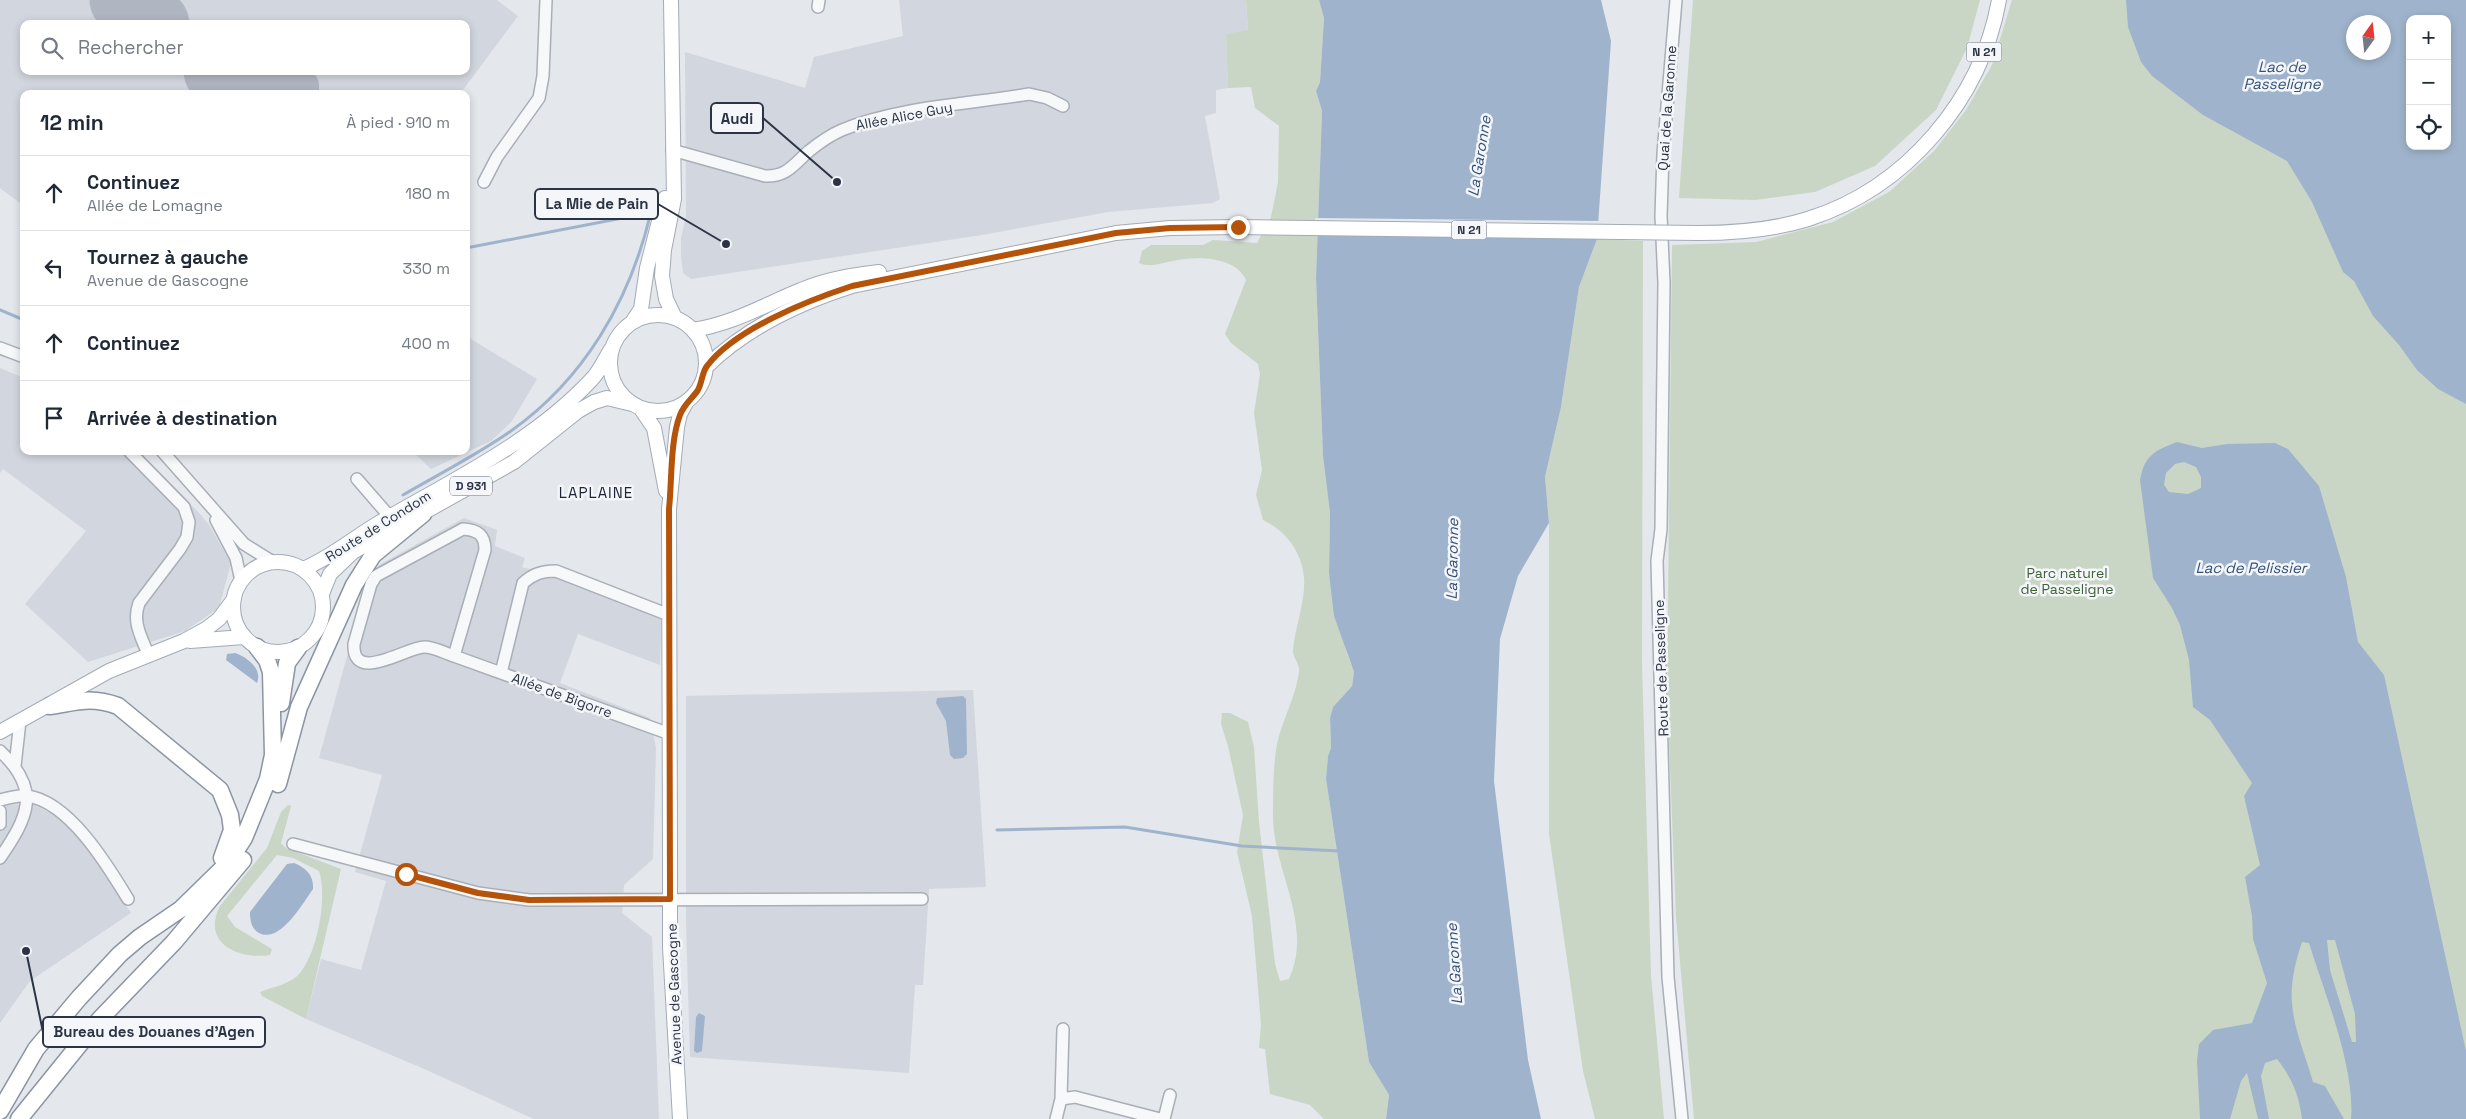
<!DOCTYPE html>
<html lang="fr">
<head>
<meta charset="utf-8">
<style>
	body { margin:0; font-family:"Space Grotesk",sans-serif; background:#f2f2f3; color:#1f2937 }
	.controls { position:absolute; right:15px; top:15px; display:grid; overflow:hidden; border-radius:10px; box-shadow:0 2px 8px #0003 }
	.controls button { width:45px; height:45px; display:grid; place-items:center; padding:0; border:0; border-bottom:1px solid #e0e1e3; background:#fff; color:#1f2937; font:25px sans-serif }
	.compass { position:absolute; left:2346px; top:15px; width:45px; height:45px; border-radius:50%; background:#fff; box-shadow:0 2px 8px #0003; rotate:15deg }
	.stop { position:absolute; width:15px; height:15px; margin:-11px; border:4px solid #b45309; border-radius:50%; background:#fff }
	.stop.end { background:#b45309; border-color:#fff; box-shadow:0 1px 5px #0008 }
	.list { margin:0; padding:0; list-style:none }
	h2 { display:flex; justify-content:space-between; align-items:center; height:65px; margin:0; padding:0 20px; font-size:21px }
	h2 small { font-size:16px; font-weight:400; color:#747a83 }
	.list li { display:grid; grid-template-columns:32px 1fr auto; gap:15px; align-items:center; box-sizing:border-box; height:75px; padding:0 20px; border-top:1px solid #e0e1e3 }
	.list b { display:block; font-size:19px; white-space:nowrap }
	.list p { margin:0; font-size:16px; white-space:nowrap; color:#747a83 }
	.list em { font-size:16px; font-style:normal; color:#747a83 }
	.icon { flex:none; width:28px; height:28px; fill:none; stroke:currentColor; stroke-width:2; stroke-linecap:round; stroke-linejoin:round }
	.map { position:relative; flex:none; width:2466px; height:1119px; overflow:hidden }
	.search { position:absolute; background:#fff; box-shadow:0 2px 8px #0003; left:20px; top:20px; width:450px; height:55px; display:flex; align-items:center; gap:12px; box-sizing:border-box; padding:0 18px; border-radius:10px; color:#747a83; font-size:19px }
	.panel { position:absolute; background:#fff; box-shadow:0 2px 8px #0003; left:20px; top:90px; width:450px; height:365px; border-radius:10px }
	.map>svg:first-child { display:block }
</style>
</head>
<body>
<div class="map">
<svg width="2466" height="1119" viewBox="0 0 2466 1119">
	<rect width="100%" height="100%" fill="#e4e7ec"/>
	<path fill="#d2d6de" fill-rule="evenodd" d="M0 0H497L518 16 460 94H24V206L0 188ZM24 24H466V71H24Z
		M899 0H1246L1248 31 1226 34 1228 88 1216 90V113L1205 116 1220 199 1213 203 1108 212 982 235 691 279 683 273 681 256V238L686 216 685 52 805 88 814 57 903 36Z
		M466 336 537 379 512 421 491 441 431 469 412 451H466Z
		M0 368 24 378V451H138L200 514 209 525 231 563 219 608 185 631 88 662 25 604 86 531 3 469 0 473Z
		M464 518 497 530 495 546 525 558 522 567 554 576 662 617 660 665 578 634 560 683 650 718 656 748 653 859 624 885 622 913 652 937 659 1119H534L422 1068 306 1019 321 959 361 970 386 881 355 872 382 775 319 758 368 580 379 565Z
		M973 690 986 887 929 889 923 985H915L909 1073 690 1057 686 924V696Z
		M32 804 57 816 85 842 131 913 30 981 0 1023V805Z"/>
	<path fill="#c9d6c5" fill-rule="evenodd" d="M1246 0H1319L1324 17 1320 82 1316 91 1322 111 1316 278 1323 456 1330 513 1329 573 1347 654 1354 672 1352 686 1333 707 1330 718 1331 748 1328 756 1326 779 1369 1062 1389 1095 1386 1119H1324L1310 1105 1270 1094 1265 1049 1259 1048 1261 1025 1252 916 1237 852 1243 815 1228 746 1221 724 1222 713H1230L1248 722 1254 747 1259 822 1275 964 1280 981 1289 979C1314 924 1273 871 1273 816 1273 793 1273 766 1277 744 1282 720 1297 694 1299 671 1300 663 1292 657 1293 650 1295 628 1306 599 1304 578 1302 552 1286 531 1263 520L1256 495 1262 470 1254 413 1260 374 1258 364 1231 343 1225 334 1246 280C1235 256 1196 256 1173 261 1160 263 1152 268 1139 263L1142 251 1151 245H1203L1213 240 1257 243 1271 217 1278 182 1279 126 1255 108 1251 87 1228 88 1226 34 1248 30Z
		M1693 0H1980L1967 48 1936 110 1875 166 1815 192 1755 200 1679 198Z
		M2012 0H2466V1119H1694L1676 917 1667 693 1672 245 1756 242 1833 222 1889 192 1934 151 1966 110 1992 65ZM2410 19H2447V146H2410ZM2354 22H2384V52H2354Z
		M1597 239 1643 241 1642 663 1651 975 1664 1119H1595L1583 1071 1549 834V523L1545 477 1561 407 1579 287Z
		M288 805 291 806 281 843 286 848 341 869 306 1019 262 996 260 992C272 987 286 985 296 977 317 958 328 897 319 871L293 858 277 855 227 916 235 927 272 949 270 955C238 960 201 943 220 906L267 848 281 812Z"/>
	<path fill="#9fb4cc" fill-rule="evenodd" d="M1319 0H1601L1611 41 1597 239 1579 287 1561 407 1545 477 1549 523 1518 576 1500 639 1494 781 1528 1060 1541 1119H1386L1389 1095 1369 1062 1326 779 1328 756 1331 748 1330 718 1333 707 1352 686 1354 672 1334 616 1329 573 1330 513 1323 456 1316 278 1322 111 1316 91 1320 82 1324 18Z
		M2126 0H2466V404L2438 389 2417 370 2399 345 2373 316 2354 281 2343 272 2312 202 2287 161 2203 115 2152 76 2141 62 2128 27ZM2410 19H2447V146H2410ZM2354 22H2384V52H2354Z
		M2177 442 2202 448 2227 444 2275 443 2288 449 2319 486 2346 577 2358 642 2384 675 2466 1051V1119H2351C2355 1066 2325 995 2309 943L2302 942C2296 960 2290 983 2292 1003 2294 1030 2306 1057 2313 1082L2325 1086 2344 1119H2302C2299 1095 2292 1078 2277 1059L2265 1063 2261 1076 2269 1119H2258L2247 1073 2241 1081 2230 1119H2200L2197 1061 2199 1044 2213 1030 2252 1023 2267 983 2253 939 2252 916 2245 877 2260 865 2244 796 2252 783 2210 720 2193 707 2189 660 2180 625 2172 608 2153 578 2140 480C2145 454 2155 451 2177 442ZM2184 462 2196 467 2201 477V488L2188 494 2169 492 2164 485 2166 473 2175 464ZM2327 940H2335L2355 1014 2356 1042H2352L2330 970Z
		M235 653C247 657 263 669 257 683L226 660 227 654Z
		M963 696 966 699 967 754 963 758 954 759 950 755 946 721 936 703 937 698Z
		M294 863C306 868 314 875 313 889 303 903 280 944 259 933 251 928 250 920 250 912L287 864Z
		M699 1013 705 1016 702 1051 697 1053 694 1051 696 1017Z"/>
	<path fill="#e4e7ec" d="M1315 218 1600 221 1599 236 1315 233Z"/>
	<g fill="none" stroke-linecap="round" stroke-linejoin="round">
		<path stroke="#9fb4cc" stroke-width="3" d="M0 310 24 320
			M403 495C439 474 477 455 511 431 584 379 629 302 650 216L645 208 633 216 466 248
			M997 830 1125 827 1242 846 1339 851"/>
		<path stroke="#b0b6c1" stroke-width="28" d="M221 71 235 76 305 85V94"/>
		<path stroke="#b0b6c1" stroke-width="69" d="M124 0 155 24
			M218 71 248 94"/>
		<g stroke="#a9aeb7" stroke-width="14">
			<path id="minor" d="M1676 0 1663 154 1661 216 1664 283 1661 529 1657 561 1668 977 1682 1119
				M818 7 819 0
				M672 150 765 176C787 177 794 164 809 151 819 143 830 135 842 130 896 107 971 104 1029 94L1047 98 1063 106
				M484 182 497 157 539 98 543 76 546 0
				M0 348 24 357
				M129 451 184 507 189 522 187 537 180 549 139 603C132 622 141 636 148 654
				M162 451 244 544 273 562
				M357 479 390 517
				M216 520 236 558 241 581
				M454 656 485 550C485 535 478 530 463 529L376 576 371 584 354 644C352 685 407 647 424 647 435 647 444 653 454 656L670 734
				M501 673 523 583C533 574 542 571 556 571L669 615
				M0 751C42 790 28 817 0 858
				M15 766 20 721
				M0 800C8 798 19 795 27 796 69 801 108 866 128 899
				M0 811V824
				M293 844 478 893 529 900 922 899
				M1061 1099 1075 1097 1160 1119
				M1056 1119 1061 1099 1063 1029
				M1164 1119 1170 1095"/>
		</g>
		<g stroke="#a3abb8" stroke-width="16">
			<path id="major" d="M671 0 674 199 664 250 662 276 666 299 675 318
				M1698 233C1735 233 1773 230 1808 219 1906 188 1981 100 1999 0
				M610 363a48 48 0 1 1 96 0a48 48 0 1 1-96 0Z
				M633 321 641 309 647 268 665 198
				M693 330C733 324 764 305 801 290 826 279 853 275 879 272
				M706 367C747 327 798 303 852 286L1116 233 1170 228 1239 227
				M641 409 654 428 666 491
				M233 607a45 45 0 1 1 90 0a45 45 0 1 1-90 0Z
				M303 569C330 558 352 539 377 524 451 481 534 442 593 378 600 370 605 359 611 349
				M322 594 330 574 353 552 514 462 578 411 594 402 607 398 632 404
				M190 641 244 637
				M0 732 109 671 184 641 206 629 219 619 234 599
				M680 1119 670 947V851L669 509 677 427 680 414 687 401"/>
		</g>
		<g stroke="#8b94a3" stroke-width="19">
			<path id="highway" d="M281 703 287 663 298 648
				M50 706C77 702 90 696 118 706L220 790 230 815 232 830 222 858
				M278 784 299 707 354 585 373 555 423 514
				M0 1111 36 1049 79 998 120 954 140 937 181 909 227 864 244 838 268 779 273 755 271 672 267 660 257 647
				M19 1119 100 1019 174 942 243 860"/>
		</g>
		<use href="#minor" stroke="#f7f8fa" stroke-width="11"/>
		<use href="#major" stroke="#fff" stroke-width="14"/>
		<use href="#highway" stroke="#fff" stroke-width="16"/>
		<g stroke="#a3abb8" stroke-width="16" stroke-linecap="butt">
			<path id="major-bridge" d="M1239 227 1698 233"/>
		</g>
		<use href="#major-bridge" stroke="#fff" stroke-width="14"/>
	</g>
	<g fill="none" stroke-linecap="round" stroke-linejoin="round">
		<path stroke="#b45309" stroke-width="6" d="M406 874 478 893 529 900 670 899 669 509C672 481 670 441 680 415 684 404 692 399 698 390 702 383 702 372 707 366 735 329 809 300 852 286L1116 233 1170 228 1238 227"/>
	</g>
	<g text-anchor="middle" dominant-baseline="central" stroke-width="5" stroke-linejoin="round" paint-order="stroke">
		<g fill="#f4f6f9" stroke="#676e7b" stroke-width="1">
			<rect x="1966.5" y="42.5" width="35" height="19" rx="4"/>
			<rect x="1451.5" y="220.5" width="35" height="19" rx="4"/>
			<rect x="450" y="476.5" width="42" height="19" rx="4"/>
		</g>
		<g font-size="12" font-weight="bold" fill="#2b3445">
			<text x="1984" y="52">N 21</text>
			<text x="1469" y="230">N 21</text>
			<text x="471" y="486">D 931</text>
		</g>
		<g font-size="14" fill="#2b3445" stroke="#f4f6f9">
			<text transform="translate(1667 108) rotate(-86)">Quai de la Garonne</text>
			<text transform="translate(904 116) rotate(-11)">Allée Alice Guy</text>
			<text transform="translate(378 526) rotate(-32)">Route de Condom</text>
			<text transform="translate(1661 668) rotate(-92)">Route de Passeligne</text>
			<text transform="translate(562 695) rotate(20)">Allée de Bigorre</text>
			<text transform="translate(674 994) rotate(-92)">Avenue de Gascogne</text>
		</g>
		<g font-size="14" fill="#3f6138" stroke="#f4f6f9">
			<text x="2067" y="573">Parc naturel<tspan x="2067" dy="16">de Passeligne</tspan></text>
		</g>
		<g font-size="15" font-style="italic" fill="#34527a" stroke="#f4f6f9">
			<text x="2282" y="66">Lac de<tspan x="2282" dy="17">Passeligne</tspan></text>
			<text transform="translate(1479 156) rotate(-81)">La Garonne</text>
			<text transform="translate(1452 559) rotate(-89)">La Garonne</text>
			<text x="2251" y="567">Lac de Pelissier</text>
			<text transform="translate(1454 964) rotate(-94)">La Garonne</text>
		</g>
		<g font-size="15" letter-spacing="1" fill="#1d2536" stroke="#f4f6f9">
			<text x="596" y="492">LAPLAINE</text>
		</g>
	</g>
	<path fill="none" stroke="#2b3445" stroke-width="2" d="M837 182L763 118M726 244L658 204M26 951L43 1032"/>
	<g fill="#2b3445" stroke="#f4f6f9" stroke-width="2">
		<circle cx="837" cy="182" r="5"/>
		<circle cx="726" cy="244" r="5"/>
		<circle cx="26" cy="951" r="5"/>
	</g>
	<g fill="#f4f6f9" stroke="#2b3445" stroke-width="2">
		<rect x="711" y="103" width="52" height="30" rx="5"/>
		<rect x="535" y="189" width="123" height="30" rx="5"/>
		<rect x="43" y="1017" width="222" height="30" rx="5"/>
	</g>
	<g font-size="15" text-anchor="middle" font-weight="bold" fill="#2b3445">
		<text x="737" y="124">Audi</text>
		<text x="597" y="209">La Mie de Pain</text>
		<text x="154" y="1037">Bureau des Douanes d'Agen</text>
	</g>
</svg>
<div class="controls">
<button>+</button>
<button>−</button>
<button><svg class="icon" aria-label="locate" viewBox="0 0 24 24"><circle cx="12" cy="12" r="6"/><path d="M12 2v4M12 18v4M2 12h4M18 12h4"/></svg></button>
</div>
<svg class="compass" viewBox="-18 -18 36 36"><path d="M0-13l5 13h-10z" fill="#e53935"/><path d="M0 13l5-13h-10z" fill="#747a83"/></svg>
<div class="stop" style="left:406px;top:874px"></div>
<div class="stop end" style="left:1238px;top:227px"></div>
<div class="search"><svg class="icon" aria-label="search" viewBox="0 0 24 24"><circle cx="10" cy="10" r="6"/><path d="M15 15l6 6"/></svg>Rechercher</div>
<section class="panel">
<h2>12 min<small>À pied · 910 m</small></h2>
<ul class="list">
<li><svg class="icon" aria-label="ahead" viewBox="0 0 24 24"><path d="M12 20V5M6 11l6-6 6 6"/></svg><div><b>Continuez</b><p>Allée de Lomagne</p></div><em>180 m</em></li>
<li><svg class="icon" aria-label="left" viewBox="0 0 24 24"><path d="M17 20v-9H6M10 6l-5 5 5 5"/></svg><div><b>Tournez à gauche</b><p>Avenue de Gascogne</p></div><em>330 m</em></li>
<li><svg class="icon" aria-label="ahead" viewBox="0 0 24 24"><path d="M12 20V5M6 11l6-6 6 6"/></svg><div><b>Continuez</b></div><em>400 m</em></li>
<li><svg class="icon" aria-label="arrive" viewBox="0 0 24 24"><path d="M6 21V4h12l-3 4 3 4H6"/></svg><div><b>Arrivée à destination</b></div></li>
</ul>
</section>
</div>
</body>
</html>
